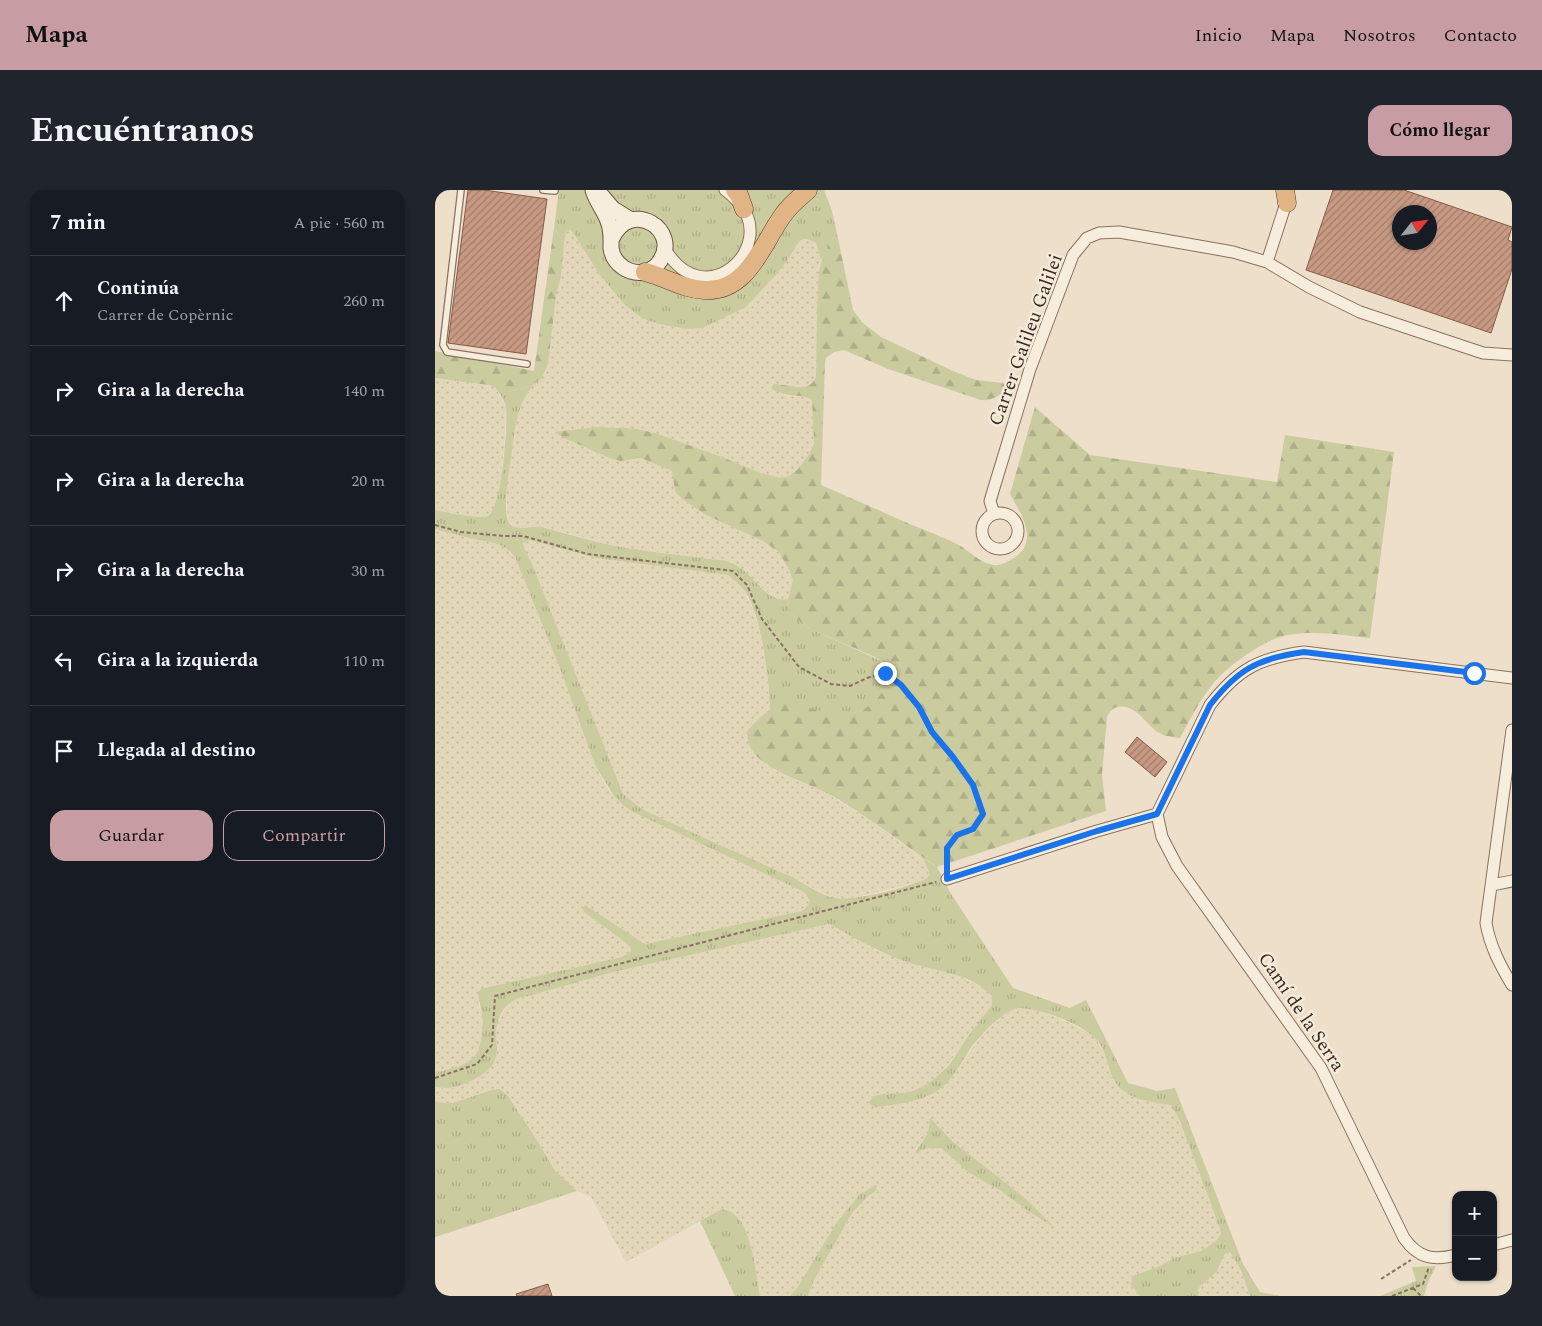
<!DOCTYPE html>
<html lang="es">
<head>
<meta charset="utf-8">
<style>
	body { margin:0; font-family:Spectral,serif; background:#20242c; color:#f1f3f6 }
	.controls { position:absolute; right:15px; bottom:15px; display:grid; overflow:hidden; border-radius:10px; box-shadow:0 1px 4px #0004 }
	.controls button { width:45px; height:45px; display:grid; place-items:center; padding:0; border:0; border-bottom:1px solid #363941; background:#171b24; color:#f1f3f6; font:25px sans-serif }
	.compass { position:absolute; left:957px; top:15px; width:45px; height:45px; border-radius:50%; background:#171b24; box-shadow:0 1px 4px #0004; rotate:60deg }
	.stop { position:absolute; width:15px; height:15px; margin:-11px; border:4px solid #1a73e8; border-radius:50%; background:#fff }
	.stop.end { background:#1a73e8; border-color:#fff; box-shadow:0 1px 5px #0008 }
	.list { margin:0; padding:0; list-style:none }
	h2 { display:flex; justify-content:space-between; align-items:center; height:65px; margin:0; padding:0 20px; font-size:21px }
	h2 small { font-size:16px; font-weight:400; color:#9ea1a6 }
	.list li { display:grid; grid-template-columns:32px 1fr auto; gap:15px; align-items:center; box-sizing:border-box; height:90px; padding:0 20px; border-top:1px solid #363941 }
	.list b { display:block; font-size:19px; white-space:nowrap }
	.list p { margin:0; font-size:16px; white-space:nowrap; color:#9ea1a6 }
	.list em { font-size:16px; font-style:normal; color:#9ea1a6 }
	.actions { display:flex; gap:10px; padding:15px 20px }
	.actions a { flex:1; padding:11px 0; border:1px solid #c79da3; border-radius:15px; text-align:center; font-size:18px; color:#c79da3 }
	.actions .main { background:#c79da3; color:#111 }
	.icon { flex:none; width:28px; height:28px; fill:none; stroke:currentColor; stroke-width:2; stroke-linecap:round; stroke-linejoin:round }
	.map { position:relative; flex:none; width:1077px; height:1106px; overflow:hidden; border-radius:15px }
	header { display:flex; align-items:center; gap:30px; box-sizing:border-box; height:70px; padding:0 25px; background:#c79da3; color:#111 }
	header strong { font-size:24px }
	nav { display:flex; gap:28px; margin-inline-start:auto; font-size:18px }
	.intro { display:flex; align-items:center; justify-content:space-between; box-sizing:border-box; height:120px; padding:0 30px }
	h1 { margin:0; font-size:35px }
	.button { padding:12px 22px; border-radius:15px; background:#c79da3; color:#111; font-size:18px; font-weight:700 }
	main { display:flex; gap:30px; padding:0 30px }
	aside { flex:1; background:#171b24; border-radius:15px; box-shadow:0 1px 4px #0004 }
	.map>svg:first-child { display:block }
</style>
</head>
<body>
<header>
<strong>Mapa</strong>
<nav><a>Inicio</a><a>Mapa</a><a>Nosotros</a><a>Contacto</a></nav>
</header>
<div class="intro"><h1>Encuéntranos</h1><a class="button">Cómo llegar</a></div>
<main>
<aside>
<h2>7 min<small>A pie · 560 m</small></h2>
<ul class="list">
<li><svg class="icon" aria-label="ahead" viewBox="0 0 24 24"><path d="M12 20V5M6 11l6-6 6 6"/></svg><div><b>Continúa</b><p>Carrer de Copèrnic</p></div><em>260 m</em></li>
<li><svg class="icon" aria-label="right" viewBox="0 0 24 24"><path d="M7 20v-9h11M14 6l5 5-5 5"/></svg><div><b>Gira a la derecha</b></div><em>140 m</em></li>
<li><svg class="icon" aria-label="right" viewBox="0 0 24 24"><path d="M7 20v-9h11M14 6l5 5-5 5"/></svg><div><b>Gira a la derecha</b></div><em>20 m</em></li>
<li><svg class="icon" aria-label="right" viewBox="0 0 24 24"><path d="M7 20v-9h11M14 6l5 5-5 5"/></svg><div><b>Gira a la derecha</b></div><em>30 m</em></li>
<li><svg class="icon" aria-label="left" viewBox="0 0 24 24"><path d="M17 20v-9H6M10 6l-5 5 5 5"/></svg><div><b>Gira a la izquierda</b></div><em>110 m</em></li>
<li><svg class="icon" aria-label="arrive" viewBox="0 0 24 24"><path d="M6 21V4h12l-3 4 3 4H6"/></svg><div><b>Llegada al destino</b></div></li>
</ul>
<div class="actions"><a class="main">Guardar</a><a>Compartir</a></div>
</aside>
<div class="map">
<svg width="1077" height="1106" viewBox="0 0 1077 1106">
	<defs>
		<pattern id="farmland-dots" width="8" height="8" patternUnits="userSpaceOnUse" patternTransform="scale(1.25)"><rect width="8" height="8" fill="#e2d7b8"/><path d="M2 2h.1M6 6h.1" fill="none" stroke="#c3b99e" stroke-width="1.8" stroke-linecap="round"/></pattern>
		<pattern id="grass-tufts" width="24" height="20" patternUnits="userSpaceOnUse" patternTransform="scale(1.25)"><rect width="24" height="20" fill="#cacb9e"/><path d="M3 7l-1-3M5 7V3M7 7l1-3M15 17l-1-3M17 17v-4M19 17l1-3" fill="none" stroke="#aeae88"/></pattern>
		<pattern id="forest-firs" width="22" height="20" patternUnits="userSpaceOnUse" patternTransform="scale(1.25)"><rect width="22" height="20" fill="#cacb9e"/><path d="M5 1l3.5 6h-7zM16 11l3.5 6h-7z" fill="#aeae88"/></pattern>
		<pattern id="building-hatch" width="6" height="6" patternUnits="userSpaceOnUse" patternTransform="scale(1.25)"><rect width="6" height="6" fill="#c89983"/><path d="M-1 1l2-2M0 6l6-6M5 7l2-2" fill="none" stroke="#a37d6b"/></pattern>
	</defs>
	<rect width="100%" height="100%" fill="#eddfca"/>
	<path fill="url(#farmland-dots)" fill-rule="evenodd" d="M135 39 141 47 164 84 190 115 205 127 214 131 229 135 252 139 311 117 347 78 364 52 367 49H372L381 53 386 70 382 117 381 186 380 191 372 196 361 198 345 194 336 198 345 203 354 206 373 207 377 210 379 253 375 263 363 279 354 286 345 288 336 287 287 267 223 244 192 238 173 237 131 249 177 269 196 270 206 268 238 281 240 301 247 309 271 325 328 351 344 362 354 380 358 390 353 409 343 410 339 408 304 377 295 372 184 357 104 336 80 338 73 330 71 300 81 230 88 211 95 198 103 191 109 184 113 174 121 107 126 86 129 46 131 42Z
		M0 188 28 191 60 197 71 216 70 246 65 299 58 321 55 325 51 328H40L0 320Z
		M0 339 38 349 62 353 70 357 80 367 126 481 160 575 173 599 186 614 200 623 367 701 370 703 375 711 373 716 370 718 362 722 210 754 161 723 154 717 150 723 186 749 196 758 195 762 187 767 110 785 43 812 48 831 47 844 43 862 37 869 25 876 0 883Z
		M95 350 161 368 293 385 297 388 308 399 319 422 327 451 331 472 335 521 312 541 325 569 341 581 391 603 427 625 488 668 494 682 493 687 480 693 422 707 407 709 397 708 361 689 215 623 200 614 188 604 186 600 98 376 87 353Z
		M394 734 445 762 480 775 509 780 527 787 550 799 557 806V815L508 881 494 893 476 902 448 904 439 906 433 913 440 917 458 915 486 908 503 900 522 880 544 849 564 828 581 818 600 820 619 826 635 833 660 847 669 863 678 889 698 907 716 912 736 915 745 931 784 1036 786 1044 781 1051 766 1061 739 1068 723 1077 697 1086 696 1095 705 1106H373L379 1090 417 1023 442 1000 441 995 425 1004 402 1032 362 1098 355 1106H325L315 1053 308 1035 303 1027 287 1019 191 1072 156 1007 142 1001 124 986 98 944 69 901H50L29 910 15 913H6L0 911V897L18 898 42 889 53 880 62 864 61 840 63 830 73 814 80 808 90 807 178 782ZM495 929 517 951 590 1008 617 1036 593 1021 566 1001 533 982 506 958H492L483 962 481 959 493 943Z
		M795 1062 806 1080 815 1106H764L762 1102 764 1097 779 1084 787 1066 791 1063Z"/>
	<path fill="url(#grass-tufts)" d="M124 0H389L397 21 402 44 395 52 386 70 381 53 372 49H367L364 52 347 78 311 117 267 138 252 139 229 135 214 131 205 127 190 115 164 84 141 47 135 39 131 42 129 52 119 38Z
		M98 195C79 219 80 244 75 274 73 286 67 324 75 334 82 342 97 335 107 337 133 344 159 352 185 357 210 361 235 364 260 367 271 369 283 369 294 372 316 378 330 414 353 409L352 419 367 434 376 439 442 469C450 474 458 479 455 489 454 494 444 507 440 511 431 520 414 526 401 525 377 523 357 503 335 521 334 490 327 422 308 399 304 394 298 389 293 385L161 368 95 350 87 353 98 376 188 604 204 617 215 623C262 645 310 666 357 687 369 693 386 705 398 708 415 712 479 697 493 687L494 682 488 668 502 677 516 704 578 798 635 818 651 810 693 893 722 901 740 898 808 1074 825 1102 845 1106H815L806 1080 795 1062 791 1063C785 1069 785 1079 779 1084 773 1091 765 1093 762 1102L764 1106H705L696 1095 697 1086 723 1077 739 1068 766 1061 781 1051 786 1044 784 1036 745 931 736 915C714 912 687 909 677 886 673 876 671 864 665 854 655 838 617 823 599 820 594 819 585 817 580 819 577 820 573 823 570 824 558 832 546 845 537 856 527 871 518 890 502 901 484 912 460 915 440 917L433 913 439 906 448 904 476 902 494 893 508 881 514 875 534 845 557 815V806C532 780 497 782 466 770 440 760 418 747 394 734L178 782 90 807C76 807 64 822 62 835 60 843 62 851 62 859 62 876 48 886 34 892 20 898 15 899 0 897V883L25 876 37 869 43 862 47 844 48 831 43 803 46 799 187 767 195 762 196 758 186 749 150 723 148 719 150 715 210 754 362 722C368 721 373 718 375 711L370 703 367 701 200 623 189 616 179 606 160 575 126 481 80 367C69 352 54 352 38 349 25 346 13 342 0 339V320C9 322 47 330 53 326 67 318 73 234 71 217 70 210 64 203 60 197L73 202Z
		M65 899 72 905 98 944 121 982 142 1001 0 1047V911C22 919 43 900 65 899Z
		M495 928 517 951 590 1008 620 1038 593 1021 566 1001 533 982 506 958H492L479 964 493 943Z
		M441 995 442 1000 435 1005 417 1023 379 1090 373 1106H355L362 1098 402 1032 425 1004Z
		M287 1019C293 1021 297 1022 301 1026 317 1040 321 1085 325 1106H300L265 1031Z
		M1001 1076 993 1092 989 1106H945L981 1091 977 1077Z"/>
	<path fill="url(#forest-firs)" d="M119 38 129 52 126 86 121 107 113 174 107 188 98 195 73 202 53 195 0 188V161L99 181Z
		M402 44 418 120 428 133 446 147 518 181 541 190 568 193 572 196C566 206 557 211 546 210L453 179 409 160 399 162 391 168 390 173 386 295C416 308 446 321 477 335 492 341 508 347 522 354 534 360 544 373 558 375 566 376 572 372 579 368 605 351 586 324 575 304L600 217 655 265 842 292 850 245 959 262 935 448C908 445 879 440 852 445 828 450 792 476 777 495 766 508 753 533 745 548 739 547 731 547 726 544 712 537 701 513 683 517 677 518 674 522 672 527L667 585 671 621 502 677C468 654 436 629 401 608 377 594 349 588 326 570 317 563 312 553 312 541 321 532 339 512 352 511 360 511 368 515 375 518 398 525 420 529 440 511 444 507 454 494 455 489 458 479 450 473 442 468L376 439 367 434 352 419 353 409 358 390 354 380 344 362 328 351 271 325 247 309 240 301 237 281 206 268 186 271 177 269 131 249 119 242 163 237 192 238 202 239 223 244 287 267 326 283 345 288 354 286 363 279 375 263 379 253 377 210C369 203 350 209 336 198L339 194C353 194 375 205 381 186L382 117 384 81 388 66 395 52Z"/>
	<path fill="url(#building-hatch)" stroke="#865a47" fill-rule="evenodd" d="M33 0H49L112 9 91 164 13 153Z
		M898 0H969L1077 37 1073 50 1077 52V79L1056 143 871 80ZM964 22H994V52H964Z
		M702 547 732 572 720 587 690 562Z
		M113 1094 117 1106H82L81 1104Z"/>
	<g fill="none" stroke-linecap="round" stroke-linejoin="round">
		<g stroke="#89715f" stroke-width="8">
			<path id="service" d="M26 0 8 155 12 162 92 174
				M108 0 120 1"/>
		</g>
		<g stroke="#89715f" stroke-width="13">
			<path id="minor" d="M230 59C270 126 343 57 304 13 299 8 295 3 290 0
				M832 72 853 7
				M547 341a18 18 0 1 1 36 0a18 18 0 1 1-36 0Z
				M559 324 555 311 595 179 638 65 652 48 664 43 684 42 798 62 832 72 874 97 925 122 1048 163 1077 165
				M1077 540 1051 733C1055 756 1065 775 1077 795
				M722 624 727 647 742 676 886 878 969 1048C983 1068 998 1071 1021 1065
				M722 624 775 515C803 479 824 468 869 462L1077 488
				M512 689 662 641 722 624
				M1057 695 1077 691
				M1058 1055 1077 1050"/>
		</g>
		<g stroke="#6b5342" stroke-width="17">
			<path id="secondary" d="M158 0C161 11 169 20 173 31 177 41 176 48 176 58 178 74 194 85 210 82 216 80 222 76 225 71 246 40 196 8 177 48
				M167 6 178 19 196 30"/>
		</g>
		<g stroke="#574033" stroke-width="19">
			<path id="trunk" d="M300 0 304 5 309 19
				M850 0 852 13
				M210 82C230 87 248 99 269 100 313 103 327 54 348 25 355 15 364 8 373 0"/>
		</g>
		<path stroke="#89715f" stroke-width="2" stroke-dasharray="4 2.5" stroke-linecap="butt" d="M0 335 26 342 68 346H88L153 364 298 381 312 395 327 429 364 477 396 494 415 496 432 488 450 483 465 495 484 517 497 542 519 567 538 595 549 625 538 639 522 645 512 659V678
			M0 888 42 874 57 855 60 806 501 692
			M946 1089 976 1070
			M978 1098 986 1106
			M957 1106 988 1094 994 1077"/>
		<use href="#service" stroke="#f7eddd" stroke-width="5.5"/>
		<use href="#minor" stroke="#f7eddd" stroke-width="11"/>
		<use href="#secondary" stroke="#f7eddd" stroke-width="15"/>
		<use href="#trunk" stroke="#e0b484" stroke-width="18"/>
	</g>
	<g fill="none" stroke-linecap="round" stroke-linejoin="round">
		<path stroke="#1a73e8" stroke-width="6" d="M450 483 466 495 484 517 497 542 518 567 538 595 548 624 538 639 522 645 512 658V689L662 641 722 624 775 515C803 479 824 468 869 462L1039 483"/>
	</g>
	<g text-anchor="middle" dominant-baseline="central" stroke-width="5" stroke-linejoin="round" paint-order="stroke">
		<g font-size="19" fill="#3a2b22" stroke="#f4eada">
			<text transform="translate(591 150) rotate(-70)">Carrer Galileu Galilei</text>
			<text transform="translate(866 822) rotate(56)">Camí de la Serra</text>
		</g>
	</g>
</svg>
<div class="controls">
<button>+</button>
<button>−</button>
</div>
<svg class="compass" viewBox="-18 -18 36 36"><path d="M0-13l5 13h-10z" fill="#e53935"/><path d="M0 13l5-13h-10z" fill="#9ea1a6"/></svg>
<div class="stop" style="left:1039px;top:483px"></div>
<div class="stop end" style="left:450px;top:483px"></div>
</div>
</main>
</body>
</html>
